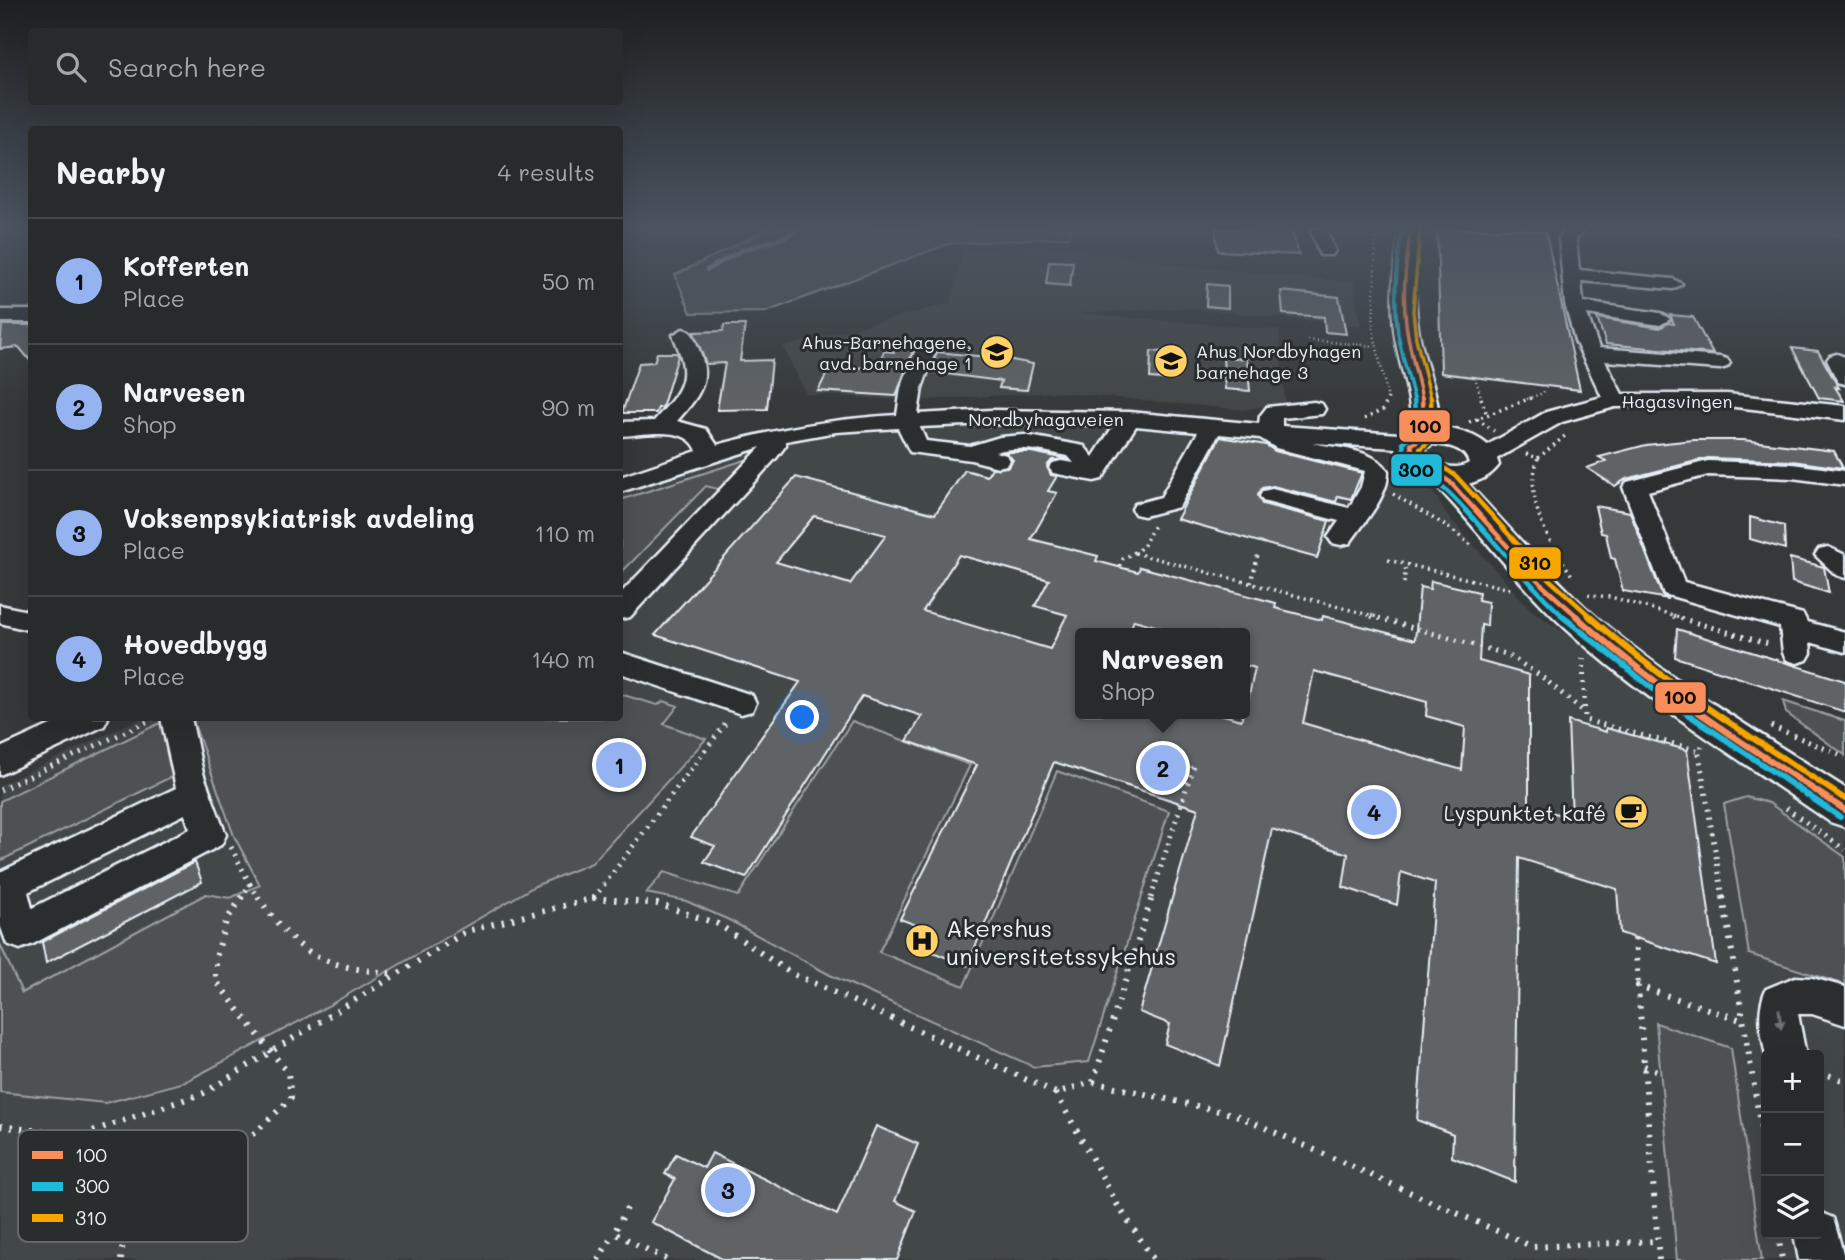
<!DOCTYPE html>
<html lang="en">
<head>
<meta charset="utf-8">
<style>
	body { margin:0; font-family:Mali,sans-serif; background:#303334; color:#f1f3f6 }
	.controls { position:absolute; right:21px; bottom:21px; display:grid; overflow:hidden; border-radius:7px; box-shadow:0 7px 28px #0002 }
	.controls button { width:63px; height:63px; display:grid; place-items:center; padding:0; border:0; border-bottom:2px solid #444748; background:#282b2c; color:#f1f3f6; font:35px sans-serif }
	.you { position:absolute; left:803px; top:718px; width:24px; height:24px; margin:-18px; border:5px solid #fff; border-radius:50%; background:#1a73e8; box-shadow:0 0 0 10px #1a73e833 }
	.badge { display:grid; place-items:center; width:46px; height:46px; border-radius:50%; background:#95b2f1; color:#111; font-size:23px; font-weight:700 }
	.pin { position:absolute; translate:-50% -50%; border:4px solid #fff; box-shadow:0 2px 7px #0006 }
	.popup { position:absolute; left:1075px; top:628px; width:175px; height:91px; box-sizing:border-box; display:grid; place-content:center; border-radius:7px; background:#282b2c; filter:drop-shadow(0 2px 5px #0005); font-size:23px; white-space:nowrap; color:#a5a7a9 }
	.popup b { font-size:26px; color:#f1f3f6 }
	.popup::after { content:''; position:absolute; left:50%; top:100%; margin-left:-14px; border:14px solid transparent; border-top-color:#282b2c }
	.list { margin:0; padding:0; list-style:none }
	h2 { display:flex; justify-content:space-between; align-items:center; height:91px; margin:0; padding:0 28px; font-size:30px }
	h2 small { font-size:23px; font-weight:400; color:#a5a7a9 }
	.list li { display:grid; grid-template-columns:46px 1fr auto; gap:21px; align-items:center; box-sizing:border-box; height:126px; padding:0 28px; border-top:2px solid #444748 }
	.list b { display:block; font-size:26px; white-space:nowrap }
	.list p { margin:0; font-size:23px; white-space:nowrap; color:#a5a7a9 }
	.list em { font-size:23px; font-style:normal; color:#a5a7a9 }
	.icon { flex:none; width:38px; height:38px; fill:none; stroke:currentColor; stroke-width:2; stroke-linecap:round; stroke-linejoin:round }
	.map { position:relative; flex:none; width:1845px; height:1260px; overflow:hidden }
	.search { position:absolute; background:#282b2c; box-shadow:0 7px 28px #0002; left:28px; top:28px; width:595px; height:77px; display:flex; align-items:center; gap:18px; box-sizing:border-box; padding:0 24px; border-radius:7px; color:#a5a7a9; font-size:26px }
	.panel { position:absolute; background:#282b2c; box-shadow:0 7px 28px #0002; left:28px; top:126px; width:595px; height:595px; border-radius:7px }
	.map>svg:first-child { display:block }
</style>
</head>
<body>
<div class="map">
<svg width="1845" height="1260" viewBox="0 0 1845 1260">
	<rect width="100%" height="100%" fill="#35393a"/>
	<filter id="ink" filterUnits="userSpaceOnUse"><feTurbulence type="fractalNoise" baseFrequency=".0143" numOctaves="2"/><feDisplacementMap in="SourceGraphic" scale="14" xChannelSelector="R" yChannelSelector="G"/><feConvolveMatrix kernelMatrix="1 2 1 2 8 2 1 2 1" color-interpolation-filters="sRGB"/></filter>
	<g filter="url(#ink)">
		<path fill="#424647" fill-rule="evenodd" d="M1042 245 1188 266 1354 282 1361 326 1185 308 1076 313 1279 330 1285 403 1243 410 1055 392 914 401 806 394 783 347 950 303 963 251Z
			M991 420 1220 431 1361 451 1403 484 1433 492 1447 515 1530 609 1845 826V1260H0V785L141 718H620V493L785 438ZM1081 633H1245V714H1081ZM1766 1055H1819V1234H1766Z"/>
		<path fill="#4d5152" stroke="#9aa1a5" stroke-width="2" d="M768 229H1072L1069 237 948 244 766 312 691 313 675 275Z
			M751 458 722 490 706 486 620 574V500Z
			M620 694 657 705 664 701 678 706 664 724 706 739 592 863 535 886 328 1006 185 1082 105 1103 0 1092V944L22 993 206 894 230 898 260 885 234 836 192 718H620Z
			M1783 701 1845 721V755L1786 713Z
			M852 721 970 765 879 952 964 986 1057 771 1169 811 1089 1062 1034 1067 830 975 729 920 686 901 646 893 664 872 738 896Z
			M160 723 173 776 0 861V801Z
			M1746 797 1769 803 1845 857V985L1749 954 1724 804Z
			M1656 1023 1731 1048 1762 1260H1677Z"/>
		<g fill="none" stroke-linecap="round" stroke-linejoin="round">
			<path stroke="#a0a7ac" stroke-width="4.5" d="M707 270 742 250 786 237 797 229"/>
		</g>
		<path fill="#5f6365" stroke="#e8f1f8" stroke-width="2" fill-rule="evenodd" d="M1215 229H1291L1299 255 1218 251Z
			M1437 229H1523L1546 233 1580 390 1441 373Z
			M1049 261 1073 262 1070 286 1046 284Z
			M1207 284 1228 286V308L1206 306Z
			M1281 291 1339 297 1346 334 1325 332 1324 317 1283 314Z
			M1670 315 1693 317 1713 354 1606 344 1597 318 1660 328 1668 323 1674 324Z
			M2 325H32V363L19 347 0 349Z
			M724 325H745L740 361 772 360 767 409 717 410 725 363 706 364 694 332 723 331Z
			M899 339 934 342 933 346 918 345 913 350 896 396 818 391 831 365 877 369 884 351 894 352Z
			M1792 348 1818 351 1839 388 1835 387 1844 401 1819 398Z
			M1151 351 1175 353V380L1150 378Z
			M937 352 1007 359 1033 364 1027 390 999 388 1001 381 930 372Z
			M657 353H677L678 356 662 408H658L656 413H622L639 363 654 362Z
			M1223 357 1247 359 1250 391 1225 389Z
			M1220 437 1266 445 1275 451 1362 473 1351 499 1338 496 1336 502 1273 486 1262 488 1258 495 1262 504 1329 521 1317 558 1177 519Z
			M1694 440H1743L1834 451 1843 468 1792 461 1708 458 1626 479 1615 486 1587 468 1606 461 1599 457 1646 445Z
			M1006 452H1031L1067 459 1052 460 1047 466 1051 475 1057 476 1048 491 1057 493 1031 539 1098 556 1096 561 1138 572 1140 567 1276 603 1275 608 1322 620 1323 616 1415 640 1420 587 1430 589 1431 581 1479 592 1478 600 1488 602 1487 626 1481 625 1479 661 1529 675V806L1572 818 1568 721 1606 732V728L1687 750 1716 964 1620 933 1617 889 1519 858 1515 1182 1452 1157 1453 1134 1417 1120 1435 883 1401 872 1397 905 1343 887 1348 854 1272 829 1220 1066 1165 1044 1170 1024 1139 1012 1198 809 1054 762 967 966 918 946 927 929 900 919 977 765 907 741 922 716 862 696 746 878 704 862 715 846 691 837 800 682 655 635 796 477 935 514 965 470 987 476 992 468 1008 467 1013 460ZM814 516 886 535 850 584 776 562ZM959 555 1049 580 1035 606 1067 615 1050 649 923 611ZM1134 620 1180 633H1245V665L1255 668 1245 714H1243L1241 720 1220 714H1081V633H1129ZM1314 671 1427 702 1426 716 1465 727 1462 770 1303 723Z
			M1595 506 1630 512 1662 595 1668 599 1623 591 1615 559 1611 558 1606 534 1601 533Z
			M1750 517 1784 526 1785 549 1750 539Z
			M1790 558 1824 567 1829 593 1792 582Z
			M1677 629 1845 681V712L1675 657Z
			M195 862 202 882 46 963 42 942Z
			M876 1126 918 1144 895 1201 916 1211 897 1260H724L651 1222 675 1179 665 1174 676 1154 704 1168 712 1153 837 1215Z"/>
		<g fill="none" stroke-linecap="round" stroke-linejoin="round">
			<g stroke="#e8f1f8" stroke-width="5">
				<path id="minor" d="M1310 229H1326L1335 251 1332 255H1320Z
					M1566 229H1584L1576 239 1579 270 1673 279 1682 284 1673 289 1581 281 1583 302 1660 313 1670 319 1660 325 1587 314 1599 348 1720 357 1727 359 1730 363 1727 367 1720 369 1605 361 1622 394H1727L1845 406V420L1727 406 1615 407 1562 422 1491 462H1475L1471 457 1475 452 1546 412 1602 397 1575 341 1565 304 1559 238Z
					M0 310H32V322H0Z
					M683 329C692 331 694 337 697 345 713 380 700 395 677 421L706 429 717 445C780 428 832 419 897 415L901 388 915 352 918 348H932L935 352 922 388 918 414 991 410 1129 412 1259 424 1260 416 1267 407 1314 402 1322 404 1325 409 1322 414 1282 418V426L1413 435 1421 437 1424 442 1421 447 1413 449 1312 443C1335 448 1375 449 1388 471 1389 496 1364 522 1350 543L1341 545 1332 543 1328 537 1339 521 1263 501 1260 496 1263 491 1272 489 1349 508 1361 487 1365 471 1276 448 1260 438 1219 434 1179 507 1144 516 1135 514 1132 509 1135 504 1161 497 1198 432 1136 426 1102 479 1094 481 1053 473 1049 468 1053 463 1061 461 1074 463 1068 456C1043 451 1020 445 995 452L1006 455 1010 460 1006 465 998 467 971 460 910 452 898 428 836 432 786 441V445L777 457 630 617 620 619V594L761 447 620 492V477L697 451C688 424 642 435 620 436V422L654 421C684 387 692 379 673 335ZM991 424 1114 425 1093 457 1084 446 1024 435 1000 437 970 446 926 441 920 427Z
					M1837 354 1845 357V384L1838 382 1827 360 1830 356Z
					M1708 461 1792 464 1845 471V485L1792 478 1708 475 1648 491 1684 582 1803 614 1807 622 1845 632V652L1810 642 1811 653 1807 660 1797 663 1787 660 1783 653 1780 627 1664 594 1623 487 1627 482Z
					M1828 547 1845 555V578L1836 575 1815 555 1819 549Z
					M0 605 32 612V631L0 623Z
					M620 652 752 695 756 703 752 711 741 714 620 673Z
					M66 718H108L104 726 0 775V748Z
					M161 718H191L203 773 226 835 221 845 33 944 20 949 7 944 0 925V872L176 788ZM185 814 190 829 32 908 28 892Z
					M1795 977 1812 978 1845 987V1025L1812 1014H1798L1806 1055 1766 1056C1761 1032 1756 1012 1766 989Z
					M1819 1212 1833 1218 1845 1260H1799L1794 1234H1819Z"/>
			</g>
			<g stroke="#e8f1f8" stroke-width="5">
				<path id="major" d="M1401 229H1421C1416 267 1412 306 1421 343 1427 371 1440 397 1439 427 1464 431 1492 437 1499 465 1490 477 1481 480 1468 484 1507 525 1544 569 1586 608 1664 678 1757 731 1845 788V827L1830 822C1740 759 1644 701 1563 626 1515 581 1476 526 1430 479 1413 474 1404 464 1396 449L1405 434 1410 432C1414 401 1401 373 1396 342 1389 305 1394 266 1401 229ZM1433 444C1446 445 1465 447 1469 463 1453 473 1434 463 1424 449Z"/>
			</g>
			<path stroke="#e8f1f8" stroke-width="2.5" stroke-dasharray="1 3.5" stroke-linecap="butt" d="M1376 229 1373 329 1388 399
				M1746 229H1792
				M1806 229 1845 236
				M1308 340 1375 346
				M1476 381 1482 399
				M1527 399 1543 393 1547 386"/>
			<path stroke="#e8f1f8" stroke-width="3.5" stroke-dasharray="2 4.5" stroke-linecap="butt" d="M1481 398 1487 415
				M1364 419 1383 410 1388 398
				M1477 419 1494 431
				M1469 422 1531 398
				M1526 454 1538 458C1523 502 1549 541 1573 577
				M1538 458 1565 436
				M1393 494 1448 527 1471 545
				M1135 553 1377 617
				M1388 560 1514 590
				M1120 566 1123 559 1143 547 1154 525
				M1251 583 1258 554
				M1404 583 1406 564
				M1588 595 1611 597 1679 617"/>
			<path stroke="#e8f1f8" stroke-width="5" stroke-dasharray="2 6" stroke-linecap="butt" d="M1371 616 1506 654 1541 676 1584 712
				M1673 616 1772 645
				M1583 658 1585 720 1700 751
				M1771 726 1845 757
				M1702 746 1699 754 1723 898
				M0 790 153 719
				M1786 808 1845 850
				M231 847 250 884 241 898
				M250 884 259 898
				M592 898H599
				M594 898 728 720
				M1151 898 1194 764"/>
			<path stroke="#e8f1f8" stroke-width="6" stroke-dasharray="2.5 8" stroke-linecap="butt" d="M258 897C301 959 325 967 398 974
				M1723 897 1766 1159
				M1635 938 1638 986
				M1644 1066 1660 1072
				M1819 1072 1845 1081
				M1093 1082 1152 897
				M1056 1093 1117 1204 1154 1260
				M0 1126 78 1136 204 1093 467 931 594 898 658 904 718 924 789 972 1056 1093 1093 1082 1236 1115 1533 1247 1657 1241
				M627 1208 614 1233 668 1260
				M1778 1234 1782 1260
				M121 1260 125 1217 157 1176 255 1133 291 1098 288 1073 216 981V958L226 921 242 897
				M598 1260 614 1233
				M1659 1260 1638 986 1744 1021"/>
			<use href="#minor" fill="#2a2d2e" fill-rule="evenodd"/>
			<use href="#major" fill="#2a2d2e" fill-rule="evenodd"/>
			<g stroke="#2a2d2e" stroke-width="7">
				<path id="bus-1-far2" d="M1411 229C1406 260 1402 292 1406 323 1409 349 1417 374 1422 399"/>
			</g>
			<g stroke="#2a2d2e" stroke-width="9">
				<path id="bus-1-far1" d="M1422 398 1424 436 1411 445 1414 458 1450 482 1543 586 1578 617"/>
			</g>
			<g stroke="#2a2d2e" stroke-width="11">
				<path id="bus-1" d="M1576 616C1657 690 1753 749 1845 810"/>
			</g>
			<g stroke="#2a2d2e" stroke-width="7">
				<path id="bus-2-far2" d="M1402 229C1397 264 1393 299 1398 334 1402 356 1409 378 1414 399"/>
			</g>
			<g stroke="#2a2d2e" stroke-width="9">
				<path id="bus-2-far1" d="M1414 398 1416 431 1403 443C1406 471 1431 476 1449 493 1489 532 1522 579 1564 617"/>
			</g>
			<g stroke="#2a2d2e" stroke-width="11">
				<path id="bus-2" d="M1562 616 1667 700 1840 817"/>
			</g>
			<g stroke="#2a2d2e" stroke-width="7">
				<path id="bus-3-far2" d="M1420 230 1413 311 1416 338 1431 399"/>
			</g>
			<g stroke="#2a2d2e" stroke-width="9">
				<path id="bus-3-far1" d="M1431 398 1432 439 1420 449 1421 452 1456 476 1550 580 1591 617"/>
			</g>
			<g stroke="#2a2d2e" stroke-width="11">
				<path id="bus-3" d="M1589 616C1667 686 1758 741 1845 799"/>
			</g>
			<use href="#bus-1-far2" stroke="#fa8e5a" stroke-width="3.5"/>
			<use href="#bus-1-far1" stroke="#fa8e5a" stroke-width="4.5"/>
			<use href="#bus-1" stroke="#fa8e5a" stroke-width="6"/>
			<use href="#bus-2-far2" stroke="#20b9da" stroke-width="3.5"/>
			<use href="#bus-2-far1" stroke="#20b9da" stroke-width="4.5"/>
			<use href="#bus-2" stroke="#20b9da" stroke-width="6"/>
			<use href="#bus-3-far2" stroke="#f7a600" stroke-width="3.5"/>
			<use href="#bus-3-far1" stroke="#f7a600" stroke-width="4.5"/>
			<use href="#bus-3" stroke="#f7a600" stroke-width="6"/>
		</g>
		<defs><path id="oneway-solid" d="M-6-.8H1V-3.2L6.5 0L1 3.2V.8H-6Z" transform="scale(1.75)"/></defs>
		<use fill="#6c7275" href="#oneway-solid" transform="translate(1780 1019) rotate(84)"/>
	</g>
	<linearGradient id="sky" x2="0" y2="1"><stop stop-color="#1d1f20"/><stop offset="0.56" stop-color="#4b5460"/><stop offset="1" stop-color="#4b5460" stop-opacity="0"/></linearGradient>
	<rect width="1845" height="406" fill="url(#sky)"/>
	<defs>
		<g id="school-disc" transform="scale(1.75)"><circle r="9.5" fill="#ffd166" stroke="#2a2d2e"/><path d="M0-5L7-2L0 1L-7-2ZM-4 1L0 2.5L4 1V4Q0 6-4 4Z" fill="#111"/></g>
		<g id="cafe-disc" transform="scale(1.75)"><circle r="9.5" fill="#ffd166" stroke="#2a2d2e"/><path d="M-5.5-4.5H6V0H3Q3 3.5 0 3.5H-2.5Q-5.5 3.5-5.5 0ZM3-3.2v2h1.7v-2ZM-6 4.5H4V6H-6Z" fill="#111"/></g>
		<g id="hospital-disc" transform="scale(1.75)"><circle r="9.5" fill="#ffd166" stroke="#2a2d2e"/><path d="M-5-5h3v3.5h4V-5h3V5h-3V1.5h-4V5h-3Z" fill="#111"/></g>
	</defs>
	<g fill-rule="evenodd">
		<use href="#school-disc" x="997" y="352"/>
		<use href="#school-disc" x="1171" y="361"/>
		<use href="#cafe-disc" x="1631" y="812"/>
		<use href="#hospital-disc" x="922" y="941"/>
	</g>
	<g text-anchor="middle" dominant-baseline="central" stroke-width="6" stroke-linejoin="round" paint-order="stroke">
		<g font-size="18" fill="#e8f1f8" stroke="#2a2d2e" text-anchor="end">
			<text x="972" y="342">Ahus-Barnehagene,<tspan x="972" dy="21">avd. barnehage 1</tspan></text>
			<text x="1196" y="351" text-anchor="start">Ahus Nordbyhagen<tspan x="1196" dy="21">barnehage 3</tspan></text>
		</g>
		<g font-size="18" fill="#e8f1f8" stroke="#2a2d2e">
			<text x="1677" y="401">Hagasvingen</text>
			<text x="1046" y="419">Nordbyhagaveien</text>
		</g>
		<g font-size="21" fill="#e8f1f8" stroke="#2a2d2e" text-anchor="end">
			<text x="1606" y="812">Lyspunktet kafé</text>
		</g>
		<g font-size="24" fill="#e8f1f8" stroke="#2a2d2e" text-anchor="start">
			<text x="946" y="927">Akershus<tspan x="946" dy="28">universitetssykehus</tspan></text>
		</g>
	</g>
	<rect x="18" y="1130" width="230" height="112" rx="10" fill="#2a2d2e" stroke="#63686b" stroke-width="2"/>
	<rect x="32" y="1151" width="31" height="8" fill="#fa8e5a"/>
	<rect x="32" y="1182" width="31" height="9" fill="#20b9da"/>
	<rect x="32" y="1214" width="31" height="8" fill="#f7a600"/>
	<g font-size="19" fill="#e8f1f8">
		<text x="75" y="1162">100</text>
		<text x="75" y="1193">300</text>
		<text x="75" y="1225">310</text>
	</g>
	<g stroke="#2a2d2e" stroke-width="2.5">
		<rect x="1398" y="409" width="53" height="34" rx="7" fill="#fa8e5a"/>
		<rect x="1390" y="453" width="53" height="34" rx="7" fill="#20b9da"/>
		<rect x="1508" y="546" width="54" height="34" rx="7" fill="#f7a600"/>
		<rect x="1654" y="681" width="53" height="33" rx="7" fill="#fa8e5a"/>
	</g>
	<g font-size="19" text-anchor="middle" font-weight="bold" fill="#111">
		<text x="1425" y="433">100</text>
		<text x="1416" y="477">300</text>
		<text x="1535" y="570">310</text>
		<text x="1680" y="704">100</text>
	</g>
</svg>
<div class="controls">
<button>+</button>
<button>−</button>
<button><svg class="icon" aria-label="layers" viewBox="0 0 24 24"><path d="M12 4l9 5-9 5-9-5zM3 14l9 5 9-5"/></svg></button>
</div>
<div class="you"></div>
<div class="pin badge" style="left:619px;top:765px">1</div>
<div class="pin badge" style="left:1163px;top:768px">2</div>
<div class="popup"><b>Narvesen</b>Shop</div>
<div class="pin badge" style="left:728px;top:1190px">3</div>
<div class="pin badge" style="left:1374px;top:812px">4</div>
<div class="search"><svg class="icon" aria-label="search" viewBox="0 0 24 24"><circle cx="10" cy="10" r="6"/><path d="M15 15l6 6"/></svg>Search here</div>
<section class="panel">
<h2>Nearby<small>4 results</small></h2>
<ul class="list">
<li><span class="badge">1</span><div><b>Kofferten</b><p>Place</p></div><em>50 m</em></li>
<li><span class="badge">2</span><div><b>Narvesen</b><p>Shop</p></div><em>90 m</em></li>
<li><span class="badge">3</span><div><b>Voksenpsykiatrisk avdeling</b><p>Place</p></div><em>110 m</em></li>
<li><span class="badge">4</span><div><b>Hovedbygg</b><p>Place</p></div><em>140 m</em></li>
</ul>
</section>
</div>
</body>
</html>
